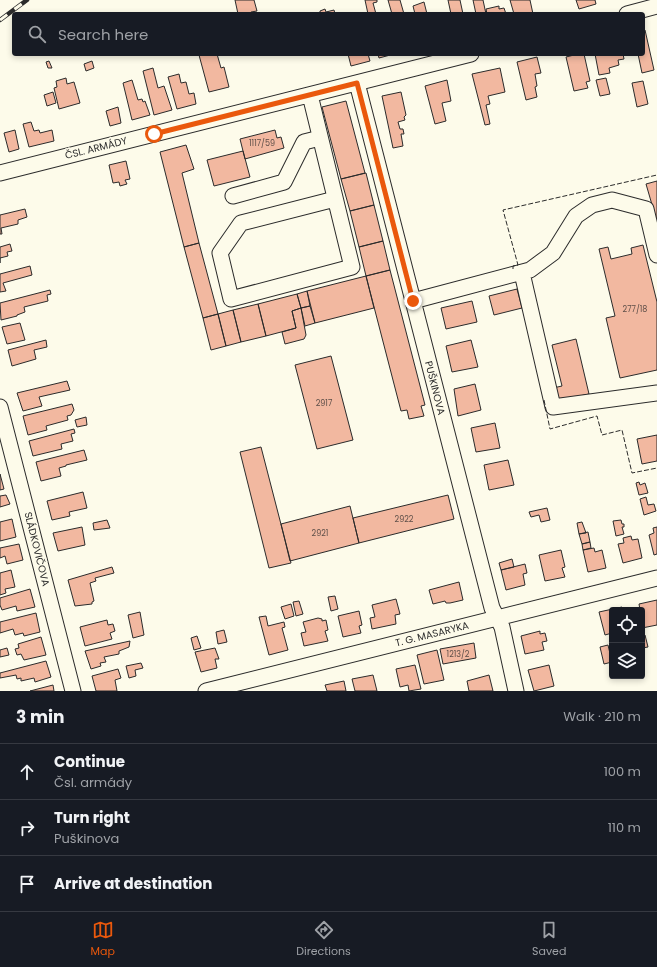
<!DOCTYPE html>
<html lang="en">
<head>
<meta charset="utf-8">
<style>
	body { margin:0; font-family:Poppins,sans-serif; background:#242831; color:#f1f3f6 }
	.controls { position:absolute; right:12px; bottom:12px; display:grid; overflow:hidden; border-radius:4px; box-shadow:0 2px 6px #0003 }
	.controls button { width:36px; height:36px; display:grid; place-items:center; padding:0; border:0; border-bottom:1px solid #363941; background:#171b24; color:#f1f3f6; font:20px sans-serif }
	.stop { position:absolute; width:12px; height:12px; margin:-9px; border:3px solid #ea580c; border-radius:50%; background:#fff }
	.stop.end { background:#ea580c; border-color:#fff; box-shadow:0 1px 4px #0008 }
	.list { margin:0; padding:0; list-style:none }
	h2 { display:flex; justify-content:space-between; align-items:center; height:52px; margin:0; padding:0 16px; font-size:17px }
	h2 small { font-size:13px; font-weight:400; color:#9ea1a6 }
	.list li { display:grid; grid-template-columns:26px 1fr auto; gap:12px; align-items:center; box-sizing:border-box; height:56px; padding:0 16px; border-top:1px solid #363941 }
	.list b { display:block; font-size:15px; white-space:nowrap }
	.list p { margin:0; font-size:13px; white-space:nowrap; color:#9ea1a6 }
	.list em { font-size:13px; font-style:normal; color:#9ea1a6 }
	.icon { flex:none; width:22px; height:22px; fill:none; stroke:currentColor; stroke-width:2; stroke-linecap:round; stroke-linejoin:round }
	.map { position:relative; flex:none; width:657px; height:691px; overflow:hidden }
	.search { position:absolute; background:#171b24; box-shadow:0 2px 6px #0003; left:12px; right:12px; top:12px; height:44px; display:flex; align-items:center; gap:10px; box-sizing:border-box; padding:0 14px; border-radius:4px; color:#9ea1a6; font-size:15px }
	.sheet { height:220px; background:#171b24 }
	nav { display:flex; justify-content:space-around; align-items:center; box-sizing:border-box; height:56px; border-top:1px solid #363941; background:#171b24; font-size:11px; color:#9ea1a6 }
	nav a { display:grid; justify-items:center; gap:2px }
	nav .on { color:#ea580c }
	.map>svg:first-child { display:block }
</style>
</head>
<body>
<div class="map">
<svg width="657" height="691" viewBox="0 0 657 691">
	<rect width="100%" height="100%" fill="#fdfbea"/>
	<path fill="#f2b8a0" stroke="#2b2b2b" d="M235 0H254L257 11 251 12V14H238Z
		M365 0H377V2L373 3 376 14H368Z
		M388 0H400L404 14H392Z
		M448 0H460L463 14H451Z
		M473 0H483L486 14H476Z
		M510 0H530L533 14H514Z
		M576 0H595L596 4 579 9Z
		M424 2 427 14H415L413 6Z
		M499 6V9L504 8 506 14H487L486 9Z
		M325 9 326 12 334 10 335 14H318L320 13V11Z
		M645 30 654 70 642 73 638 54H643V31Z
		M217 54 221 68 224 67 229 87 209 92 199 55Z
		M348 54H368L370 61 351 66Z
		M378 54H394L379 58Z
		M578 54H584L590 81 586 82 588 88 574 91 566 57Z
		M595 54H623L624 59 618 60 619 65 609 68 610 73 599 75Z
		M537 57 541 73 535 74 537 86 535 87 537 97 526 100 517 62Z
		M49 61 52 68H48L46 62Z
		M92 61 94 68 86 71 84 64Z
		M153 68 158 88 164 86 172 110 154 115 143 71Z
		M500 68 505 92 488 96 490 104 486 105 490 124 485 125 472 74Z
		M179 74 181 83 186 82 189 94 194 93 196 104 177 109 168 77Z
		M66 78 67 84 74 82 80 103 59 109 54 88 57 87 56 81Z
		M606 78 610 94 600 96 596 80Z
		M132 80 138 100 142 99 143 102 145 101 150 115 132 120 123 83Z
		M447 80 451 101 442 103 446 121 435 124 425 86Z
		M643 81 648 104 637 107 632 83Z
		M53 92 56 103 47 106 44 95Z
		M401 92 406 115 404 117 405 120 398 122 400 129H403L404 134H401L403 146 393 148 382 96Z
		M346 101 365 173 341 179 322 107Z
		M118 107 121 123 110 126 106 111Z
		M31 122 34 131 39 130 40 133 52 130 54 141 29 147 23 124Z
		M15 130 19 149 9 152 4 133Z
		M275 130 277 138 281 137 284 148 245 159 240 139Z
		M186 145 194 169 182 173 199 243 184 247 160 152Z
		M243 151 250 177 214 186 207 160Z
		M126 161 130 179 125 180 127 184 120 186 119 182 113 183 109 165Z
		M366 173 374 205 350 211 341 179Z
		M657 181V222L646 184Z
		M374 205 383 241 359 247 350 211Z
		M25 209 27 217 18 220V224L1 228 2 234H0V215Z
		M383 241 390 270 366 276 359 247Z
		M199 243 218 314 203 318 184 247Z
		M10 244 12 251 7 252 8 256 0 258V263V247Z
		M643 245 657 302V370L620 378 606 318 615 316 599 249 608 247 611 259 632 254 631 248Z
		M30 266 32 275 3 283 6 291 0 292V274Z
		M390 270 425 405 421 406 424 416 409 419 407 410 401 411 366 276Z
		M366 276 374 308 315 323 307 291Z
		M517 289 522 308 494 315 489 296Z
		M50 290 51 294 47 295 48 301 24 307 25 312 17 315V316L1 320 0 303Z
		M307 291 310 306 301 308 297 294Z
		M297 294 301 308 292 311 296 328 266 336 258 304Z
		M472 301 477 322 446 329 441 308Z
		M258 304 266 336 241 342 233 310Z
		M310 306 315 323 305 326 301 308Z
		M301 308 306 335 304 339 285 344 282 332 296 328 292 311Z
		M233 310 241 342 226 346 218 314Z
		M218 314 226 346 211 350 203 318Z
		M20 323 25 340 7 344 2 327Z
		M576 339 589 394 557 401 553 388 562 386 552 345Z
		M46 340 47 347 34 350 36 359 12 366 8 350Z
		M471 340 478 367 452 372 446 346Z
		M331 356 353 440 317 449 295 365Z
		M67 381 70 390 39 397 42 406 23 411 17 393Z
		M475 384 481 410 458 416 454 389Z
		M72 404 74 410 71 415 67 416 68 420 46 426 47 430 28 435 23 416Z
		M86 417 87 425 77 427 75 420Z
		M495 423 500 448 476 452 471 428Z
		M74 429 75 433 71 434 73 441 61 444 62 449 33 456 29 441Z
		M657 435V461L642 464 637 439Z
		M261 447 291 563 269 568 240 452Z
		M84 450 87 460 66 465V466L59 468 61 476 41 481 36 462Z
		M508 460 514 485 489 490 484 465Z
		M0 474 4 489 0 490Z
		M639 482 640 485 645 483 648 493 639 495 636 483Z
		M83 492 87 508 69 512 70 516 52 520 47 501Z
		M6 495 10 504 0 507V496Z
		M448 495 454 519 359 543 353 518Z
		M646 497 648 505 654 504 656 511 644 515 640 499Z
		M350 506 359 543 290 561 281 524Z
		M547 508 550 520 541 522 539 515 531 517 529 512Z
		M12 519 16 537 0 541V522Z
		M107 520 110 528 94 530 93 523Z
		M621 520 622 524H624V527H622L624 534 616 536 613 521Z
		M582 522 586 533 579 534 577 523Z
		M82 527 85 545 58 551 53 533Z
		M657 527V554L654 555 649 535 654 533 653 528Z
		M588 532 590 542 582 544 579 534Z
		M631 536 632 540 638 539 642 558 623 563 618 544 624 543 623 538Z
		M590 542 591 548 583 550 582 544Z
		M19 544 23 560 7 564 5 556 0 558V548Z
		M594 548 595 552 602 550 606 568 588 572 583 550Z
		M561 550 565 567 562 568 565 577 545 581 539 555Z
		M512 559 514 567 501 570 499 563Z
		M525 564 527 573 523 574 525 585 506 590 501 570Z
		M112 567 114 573 95 578 96 581 90 583 94 601 92 602V604L75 606 68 580Z
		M11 570 15 587 5 589 6 593 0 595V573Z
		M459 582 463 600 450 603H446L445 601 433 604 429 590Z
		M30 589 35 607 17 611 16 606 2 610 0 605V598Z
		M335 596 338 609 331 611 328 597Z
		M396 599 400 614 395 615 396 624 372 629 370 618 375 617 372 605Z
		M657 600V625L642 628V610H640L639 604Z
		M299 601 303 614 296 616 293 602Z
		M291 604 294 616 285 619 281 607Z
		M622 607 623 610H612V633L605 635 599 612Z
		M359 611 362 625 359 626 361 633 343 637 338 616Z
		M140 612 144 635 133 638 128 615Z
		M36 613 40 632 24 636 23 633 15 635 13 629 0 633V622Z
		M266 616 268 626 284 622 285 627 282 628 288 650 269 655 259 617Z
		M318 618 322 619V621L326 620 328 630 325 631 328 641 304 646 301 633 306 632 303 622Z
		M107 620 108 625 113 624 115 631 110 633 112 639 85 646 80 627Z
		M224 630 227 642 218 644 216 632Z
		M540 631V634L545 633 547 641 542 642 544 650 525 654 521 636Z
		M642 635H645L648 647 642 648Z
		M197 636 201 648 194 650 191 638Z
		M41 637 46 655 24 660 21 654 17 655 15 649 19 648 18 644Z
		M130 641 129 647 119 651V654L104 657 106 662 100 663 101 666 91 669 85 651Z
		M474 643 476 658 443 664 440 649Z
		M608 645 612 662 604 664 600 647Z
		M7 648 9 655 0 657V650Z
		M215 648 219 659H215L217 668 201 672 195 652Z
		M437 650 444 680 424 684 417 655Z
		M46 661 51 677 35 682 34 678 21 681V678L17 679 16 675 0 678V673Z
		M141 663 143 668 135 670 136 676 129 678 126 666Z
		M415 665 421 689 409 691 408 685 400 687 396 669Z
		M549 665 554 686 534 691 528 670Z
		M118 669 121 678 115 680 117 691H96L92 676Z
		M373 675 377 691H355L352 679Z
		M489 675 493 691H469L467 681Z
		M344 681 346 691H327L325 685Z
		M53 685 54 691H30Z"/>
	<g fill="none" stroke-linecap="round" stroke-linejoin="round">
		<g stroke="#2b2b2b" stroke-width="17">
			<path id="minor" d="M627 14 657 6
				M357 83 492 608 502 627 516 691
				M310 95 352 267 231 299 220 253 241 223 335 199
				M0 173 471 54
				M233 196 284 182 304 142 320 138
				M522 273 553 407 657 393
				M413 301 530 270 553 253 576 216 592 205 612 200 646 209 657 255
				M0 407 73 691
				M206 691 657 578"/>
		</g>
		<use href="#minor" stroke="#fdfbea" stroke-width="15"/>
		<g stroke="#2b2b2b" stroke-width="4.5">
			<path id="rail" d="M0 20 27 0"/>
		</g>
		<use href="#rail" stroke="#fdfbea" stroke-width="3" stroke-dasharray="9" stroke-linecap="butt"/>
		<path stroke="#2b2b2b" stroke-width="1" stroke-dasharray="5 2" stroke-linecap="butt" d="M513 269V266L518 265 503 210 657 175
			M544 400 550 429 597 416 602 435 622 430 632 473 657 468"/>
	</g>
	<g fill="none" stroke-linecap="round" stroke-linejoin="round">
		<path stroke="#ea580c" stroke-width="5" d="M154 134 357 83 413 301"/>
	</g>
	<g text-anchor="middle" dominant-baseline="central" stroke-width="3" stroke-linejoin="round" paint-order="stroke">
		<g font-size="8" fill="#5d4e48">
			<text x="262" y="143">1117/59</text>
			<text x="635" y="309">277/18</text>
			<text x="324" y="403">2917</text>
			<text x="404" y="519">2922</text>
			<text x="320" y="533">2921</text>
			<text x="458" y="654">1213/2</text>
		</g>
		<g font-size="10" fill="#2b2b2b" stroke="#fdfbea">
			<text transform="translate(96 148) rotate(-14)">ČSL. ARMÁDY</text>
			<text transform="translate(435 388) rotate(76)">PUŠKINOVA</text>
			<text transform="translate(37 549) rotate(76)">SLÁDKOVIČOVA</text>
			<text transform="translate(432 634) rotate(-14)">T. G. MASARYKA</text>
		</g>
	</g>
</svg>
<div class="controls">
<button><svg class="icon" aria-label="locate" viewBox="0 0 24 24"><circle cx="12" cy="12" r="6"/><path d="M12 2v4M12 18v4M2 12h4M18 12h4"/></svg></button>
<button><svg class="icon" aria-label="layers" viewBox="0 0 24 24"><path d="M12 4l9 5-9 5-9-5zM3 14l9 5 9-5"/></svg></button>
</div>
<div class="stop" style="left:154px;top:134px"></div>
<div class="stop end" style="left:413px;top:301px"></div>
<div class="search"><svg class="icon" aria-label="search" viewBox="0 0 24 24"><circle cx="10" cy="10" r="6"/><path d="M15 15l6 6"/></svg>Search here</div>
</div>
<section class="sheet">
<h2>3 min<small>Walk · 210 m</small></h2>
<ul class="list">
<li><svg class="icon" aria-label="ahead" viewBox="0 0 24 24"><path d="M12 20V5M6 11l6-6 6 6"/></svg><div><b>Continue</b><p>Čsl. armády</p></div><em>100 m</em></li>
<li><svg class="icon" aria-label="right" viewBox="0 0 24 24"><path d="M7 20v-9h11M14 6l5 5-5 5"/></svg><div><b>Turn right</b><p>Puškinova</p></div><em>110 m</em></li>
<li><svg class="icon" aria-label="arrive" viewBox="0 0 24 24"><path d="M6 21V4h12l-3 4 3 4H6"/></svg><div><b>Arrive at destination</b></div></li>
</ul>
</section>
<nav>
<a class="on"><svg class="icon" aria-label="map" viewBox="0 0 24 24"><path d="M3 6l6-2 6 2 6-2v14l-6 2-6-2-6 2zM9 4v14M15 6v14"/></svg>Map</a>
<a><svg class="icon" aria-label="directions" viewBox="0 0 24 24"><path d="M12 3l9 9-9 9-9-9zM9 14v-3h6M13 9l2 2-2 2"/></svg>Directions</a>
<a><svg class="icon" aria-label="saved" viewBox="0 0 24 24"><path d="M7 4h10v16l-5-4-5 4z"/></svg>Saved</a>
</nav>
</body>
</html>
